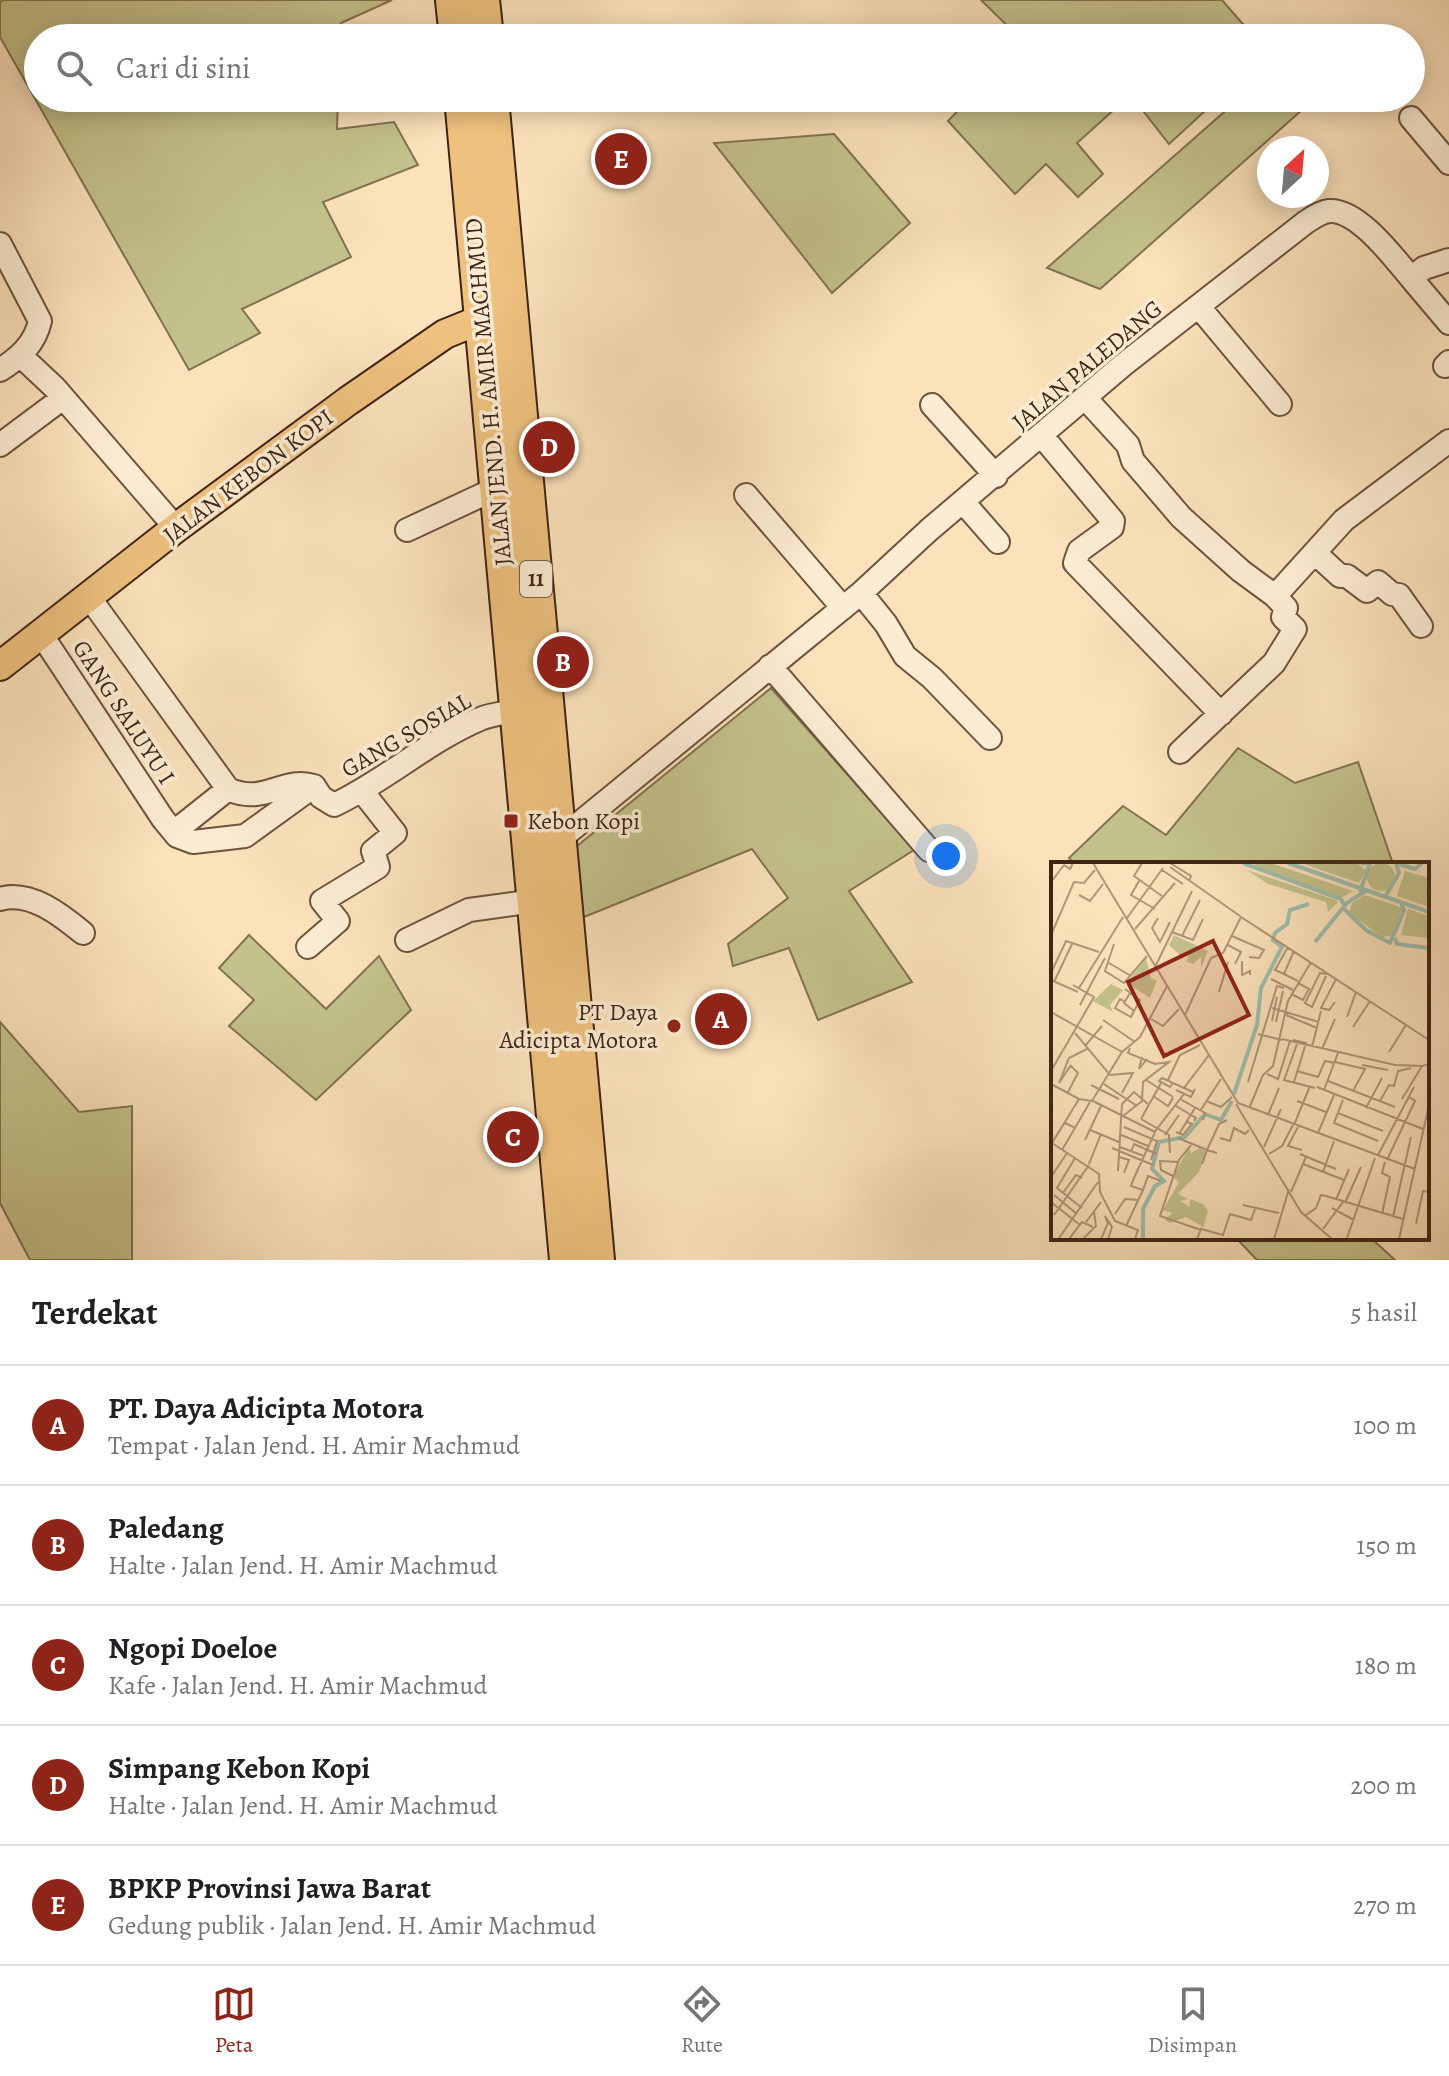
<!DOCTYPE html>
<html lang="id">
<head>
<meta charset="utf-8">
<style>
	body { margin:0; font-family:Alegreya,serif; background:#f2f2f2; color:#202124 }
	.compass { position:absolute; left:1257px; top:136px; width:72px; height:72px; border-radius:50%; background:#fff; box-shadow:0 4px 20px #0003; rotate:26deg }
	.you { position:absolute; left:946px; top:856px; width:28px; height:28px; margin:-20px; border:6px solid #fff; border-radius:50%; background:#1a73e8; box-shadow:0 0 0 12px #1a73e833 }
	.badge { display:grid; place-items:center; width:52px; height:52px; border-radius:50%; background:#8f2418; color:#fff; font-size:26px; font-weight:700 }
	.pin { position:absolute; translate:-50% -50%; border:4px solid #fff; box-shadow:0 2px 8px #0006 }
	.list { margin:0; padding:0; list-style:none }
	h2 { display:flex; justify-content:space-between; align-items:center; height:104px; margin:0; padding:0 32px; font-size:34px }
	h2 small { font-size:26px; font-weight:400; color:#757577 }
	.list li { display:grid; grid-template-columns:52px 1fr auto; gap:24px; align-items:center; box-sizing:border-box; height:120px; padding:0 32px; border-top:2px solid #e0e0e0 }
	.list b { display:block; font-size:30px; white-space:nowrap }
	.list p { margin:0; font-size:26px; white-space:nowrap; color:#757577 }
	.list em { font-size:26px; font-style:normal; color:#757577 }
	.icon { flex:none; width:44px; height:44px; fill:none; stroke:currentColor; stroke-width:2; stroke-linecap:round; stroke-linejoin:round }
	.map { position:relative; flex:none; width:1449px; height:1260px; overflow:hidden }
	.search { position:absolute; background:#fff; box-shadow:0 4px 20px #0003; left:24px; right:24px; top:24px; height:88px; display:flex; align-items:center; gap:20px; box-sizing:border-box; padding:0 28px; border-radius:44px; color:#757577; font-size:30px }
	.sheet { height:704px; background:#fff }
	nav { display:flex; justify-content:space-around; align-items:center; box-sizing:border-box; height:112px; border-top:2px solid #e0e0e0; background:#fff; font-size:22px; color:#757577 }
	nav a { display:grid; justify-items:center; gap:4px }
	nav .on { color:#8f2418 }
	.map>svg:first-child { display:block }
</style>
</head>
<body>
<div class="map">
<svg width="1449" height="1260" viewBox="0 0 1449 1260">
	<rect width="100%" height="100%" fill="#fbe2bb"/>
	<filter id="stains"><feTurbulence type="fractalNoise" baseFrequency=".0025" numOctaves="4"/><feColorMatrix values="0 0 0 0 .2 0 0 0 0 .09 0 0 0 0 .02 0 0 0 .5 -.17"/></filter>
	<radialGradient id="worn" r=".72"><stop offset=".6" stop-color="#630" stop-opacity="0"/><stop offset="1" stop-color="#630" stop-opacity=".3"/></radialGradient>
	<path fill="#c4c28c" stroke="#827250" stroke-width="2" d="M3 0H392L341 23 340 38H38V98H338L337 129 394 122 418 165 323 202 351 257 242 309 260 333 189 370 0 37V2Z
		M981 0H1222L1255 38H1020Z
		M970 98H1127L1077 143 1103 174 1078 197 1046 164 1015 194 948 121Z
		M1133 98H1219L1169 144Z
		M1240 98H1291L1302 110 1100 289 1047 268Z
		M834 134 910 223 832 293 714 143Z
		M771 688 914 850 849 891 912 982 818 1020 789 948 733 966 728 944 788 898 752 849 579 919 571 851Z
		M1238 748 1295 783 1358 762 1393 864H1074L1069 858 1123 806 1166 835Z
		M249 935 326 1009 379 956 411 1010 316 1100 229 1026 254 1000 219 968Z
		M0 1022 79 1112 132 1106V1260H30L0 1203Z
		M1236 1238H1371L1395 1260H1257Z"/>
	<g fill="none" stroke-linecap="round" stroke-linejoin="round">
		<g stroke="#6e533e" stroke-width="26">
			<path id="minor" d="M1411 118 1449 163
				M0 244 40 321C35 344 19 358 0 370
				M1411 278 1449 323
				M1199 307 1280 404
				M21 356 55 388 176 528
				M1445 366 1449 362
				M1086 399 1128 445 1133 461 1181 517 1241 571 1275 596
				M932 405 996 476
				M1042 436 1113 521 1112 527 1079 551 1075 563 1221 714
				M0 445 63 398
				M746 495 843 608
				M963 502 998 542
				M407 530 497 488
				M1315 553 1340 576H1347L1367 591 1378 582 1392 594 1399 595 1421 626
				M861 593 886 624 905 656 932 678 990 738
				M89 597 228 789 174 832
				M41 634 163 819 177 836 193 842 245 836 314 786 321 797 334 805C385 781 428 741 480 719 491 714 505 713 517 711
				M770 666 929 850
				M1180 752 1274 663 1295 629 1283 617 1286 608 1275 596 1344 520 1449 441
				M228 789C265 806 283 776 314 786
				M560 839 861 593 929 530 1123 365 1306 222C1312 218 1321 212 1329 211 1358 209 1394 258 1411 278L1424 268 1449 260
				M0 899C30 890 61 915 83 933
				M407 940 469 910 534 901
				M308 947 338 921 322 901 378 867 373 851 395 833 362 791"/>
		</g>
		<g stroke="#3f2315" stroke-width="32">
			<path id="major" d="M0 666 176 528 348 401 445 334 482 319H502"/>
		</g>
		<g stroke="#3f2315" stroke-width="36">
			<path id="highway" d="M452 0 456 38
				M483 0 487 38
				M461 98 566 1260
				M492 98 598 1260"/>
		</g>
		<use href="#minor" stroke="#fcecd3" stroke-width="22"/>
		<use href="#major" stroke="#eec17e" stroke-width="28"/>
		<use href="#highway" stroke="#eec17e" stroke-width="32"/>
	</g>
	<g fill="#8f2418" stroke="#fcecd3" stroke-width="3">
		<rect x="503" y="813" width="16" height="16" rx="4"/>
		<circle cx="674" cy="1026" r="8"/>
	</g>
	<g text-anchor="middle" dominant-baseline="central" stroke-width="7" stroke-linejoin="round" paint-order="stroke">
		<rect fill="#fcecd3" stroke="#785f4e" stroke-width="2" x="520" y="561" width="32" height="36" rx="6"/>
		<g font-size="22" font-weight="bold" fill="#3f2315">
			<text x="536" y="579">11</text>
		</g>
		<g font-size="24" fill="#3f2315" stroke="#fcecd3">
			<text transform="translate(1087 365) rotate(-40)">JALAN PALEDANG</text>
			<text transform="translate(488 392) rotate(-95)">JALAN JEND. H. AMIR MACHMUD</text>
			<text transform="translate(248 476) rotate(-37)">JALAN KEBON KOPI</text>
			<text transform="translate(124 712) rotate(57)">GANG SALUYU I</text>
			<text transform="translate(406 735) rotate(-30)">GANG SOSIAL</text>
		</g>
		<g font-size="24" fill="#3f2315" stroke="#fcecd3" text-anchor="start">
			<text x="527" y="821">Kebon Kopi</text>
			<text x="658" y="1012" text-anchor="end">PT Daya<tspan x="658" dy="28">Adicipta Motora</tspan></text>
		</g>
	</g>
	<g transform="translate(1051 862)">
		<rect width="378" height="378" fill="#fbe2bb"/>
		<path d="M316 15a14 14 0 1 1 28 0a14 14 0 1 1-28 0ZM202 1H220L302 29 290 36 211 9ZM250 1H306L315 8 308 21ZM196 8 285 38 287 40 277 50 275 40 217 22ZM354 9 378 16V45L346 34ZM314 33 352 46 344 73 331 75 298 51 301 41ZM357 47 378 54V76L350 73ZM123 73 157 89 150 106V95L142 102 136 100 138 93 130 94 118 83ZM95 96 100 117 106 118 99 136 76 121ZM60 122 72 128 59 143 62 150 42 139ZM138 285 140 291 149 286 156 290 148 310 127 332 137 337 129 339 139 345V337L152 342 157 349 152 365 135 355 119 361 114 358 121 351 112 348 128 320 122 315Z" fill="#c4c28c"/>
		<path fill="none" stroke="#9fbead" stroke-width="4" d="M192 1 290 37 294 44M237 1 378 50M348 2 364 7 371 1M309 30 319 1H310M334 35 348 11 345 2M293 47 315 68 339 81 353 49 350 40M344 76 346 82 378 86M264 80 296 41 316 28M183 232 206 163 210 126 231 85 222 78 224 71 236 62 239 48 258 42M92 377V347L104 324 113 319 101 307 108 280 134 275 154 252 170 258 181 239"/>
		<path fill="none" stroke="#b09679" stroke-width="2" d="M42 1 187 241 364 307M91 1 83 14 111 34M119 1 140 14 138 19M119 5 189 54M111 8 132 22M88 19 80 33 104 47M0 20 13 3 19 7 22 1M28 33 39 39 52 22M76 56 112 6M107 56 101 66 109 80 119 60M84 67 124 21M121 70 142 78 152 57M0 73 23 20 33 21 44 8M131 74 149 38M181 74 213 88 208 96 198 95M63 82 54 109 73 121 96 94M177 83 190 90 184 102M243 89 233 112 247 119M191 99V113L199 109V113M58 101 80 114M104 105 141 29M0 111 15 79 48 90M233 112 224 108 237 85M275 114 261 145 254 141 269 111 277 112M220 117 242 128M0 118 27 130M3 120 21 82M28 126 72 55M74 127 89 138 83 149 73 141 79 131M168 130 177 100M240 132 252 138 258 127 247 121M73 139 69 137 64 146 80 155 83 149M284 140 278 148 270 146 285 117M29 143 54 96M221 146 268 160M0 150 71 190M134 153 160 96 172 91 190 55 378 178M235 153 266 166M296 155 305 130M100 157 112 164 128 147M52 158 84 180M221 159 226 135M225 160 232 129M302 165 319 139M24 171 59 213 82 211 71 231M207 172 231 178M231 177 344 203 371 204M242 178 255 181 243 220M246 182 233 218 264 226M34 184 51 164M261 185 270 149M271 187 284 157M338 190 355 163M91 195 88 207 96 197M284 200 314 207 302 229M20 203 8 221 18 196 36 187M311 203 337 208M0 209 43 135 22 123M246 209 267 215 274 199 284 201M216 212 227 217 239 179M95 218 122 235M117 218 129 193 149 183M277 219 344 245M197 220 226 124 233 126M122 221 119 225 108 219 111 216 142 230M0 222 28 237M53 222 86 244M40 223 68 237M266 225 372 267M133 226 158 193M125 228 140 235 144 227M273 228 287 191M17 230 27 211 19 203M102 234 117 244 122 236M129 237 154 251 152 258M351 237 371 204 378 202M292 238 283 261 327 279M42 239 104 270M155 239 170 245 181 235M246 239 275 250M329 239 338 223 343 224 347 209 360 206M185 242 250 350 281 377M125 244 145 256 143 259M199 244 212 213 222 204 237 139 260 100M315 246 331 216M149 249 170 217M287 251 332 269M217 253 228 226M72 254 91 239 92 220 118 200 104 202 77 191 79 186M90 257 118 273 119 291M90 257 110 221M14 261 24 266 39 240M243 263 259 224M73 265 106 279 100 298M247 265 237 284 251 288M39 268 68 280M125 270 132 273 141 262 136 260M267 271 283 233M68 272 97 284M128 272 144 246M114 273 128 253M127 276 156 288 168 262 176 258M169 276 179 279 183 266 194 272 198 268M34 278 50 244M140 283 128 298 109 354 150 368M69 285 93 294M213 285 230 247M61 286 102 303M11 288 24 266M80 290 83 282 106 292M218 292 231 284 242 263M249 292 285 307M327 293 363 225M68 295 78 298 73 311M24 296 6 326 31 346M336 298 364 239 357 234M38 302 50 272M151 302 156 288 166 291M252 302 293 318M67 309 71 242 83 230 97 242M272 310 283 279M122 314 110 308 109 299 128 300M0 315 16 291M92 328 97 314 110 319M240 330 255 295M12 331 25 313 31 316M3 333 26 352M275 334 352 357M285 338 298 307M0 340 29 363M294 341 310 305M192 343 228 351M281 346 303 358M64 352 74 337 88 338M331 352 339 315 331 311 334 300M3 353 38 303M255 353 265 346 270 333 275 334M342 355 360 275M35 360 50 340M365 362 372 329 378 330M75 364 92 328 80 324 83 316 105 268 133 232M272 367 292 340M8 376 47 320M296 376 324 296M18 377 31 360 42 365M32 377 45 364 43 350M50 377 57 361 54 354 61 365 57 377M84 377 87 368 64 359 49 330 48 312 1 281 28 237 41 239 71 190 89 175 116 124M146 377 150 367 172 373 179 352 200 358 204 347M223 377 238 327M348 377 378 243"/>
		<path fill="#8f2418" fill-opacity="0.15" stroke="#8f2418" stroke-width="4" d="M162 79 198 153 113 194 77 120Z"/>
		<rect width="378" height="378" fill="none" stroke="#3f2315" stroke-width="4"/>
	</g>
	<rect width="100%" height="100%" filter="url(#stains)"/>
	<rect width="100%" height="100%" fill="url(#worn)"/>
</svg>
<svg class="compass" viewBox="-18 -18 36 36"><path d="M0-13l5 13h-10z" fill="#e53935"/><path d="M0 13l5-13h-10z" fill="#757577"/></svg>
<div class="you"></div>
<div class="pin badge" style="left:721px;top:1019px">A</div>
<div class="pin badge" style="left:563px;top:662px">B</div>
<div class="pin badge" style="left:513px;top:1137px">C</div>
<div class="pin badge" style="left:549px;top:447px">D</div>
<div class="pin badge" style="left:621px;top:159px">E</div>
<div class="search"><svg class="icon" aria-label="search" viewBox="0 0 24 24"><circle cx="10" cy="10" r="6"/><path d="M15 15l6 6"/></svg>Cari di sini</div>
</div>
<section class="sheet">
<h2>Terdekat<small>5 hasil</small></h2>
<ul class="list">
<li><span class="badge">A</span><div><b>PT. Daya Adicipta Motora</b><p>Tempat · Jalan Jend. H. Amir Machmud</p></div><em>100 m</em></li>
<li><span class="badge">B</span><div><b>Paledang</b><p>Halte · Jalan Jend. H. Amir Machmud</p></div><em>150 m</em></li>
<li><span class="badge">C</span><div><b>Ngopi Doeloe</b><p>Kafe · Jalan Jend. H. Amir Machmud</p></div><em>180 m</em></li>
<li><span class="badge">D</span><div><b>Simpang Kebon Kopi</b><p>Halte · Jalan Jend. H. Amir Machmud</p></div><em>200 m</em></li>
<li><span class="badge">E</span><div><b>BPKP Provinsi Jawa Barat</b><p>Gedung publik · Jalan Jend. H. Amir Machmud</p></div><em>270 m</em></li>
</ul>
</section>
<nav>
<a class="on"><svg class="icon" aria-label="map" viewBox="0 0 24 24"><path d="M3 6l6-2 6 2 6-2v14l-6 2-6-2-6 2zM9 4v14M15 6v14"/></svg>Peta</a>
<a><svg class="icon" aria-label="directions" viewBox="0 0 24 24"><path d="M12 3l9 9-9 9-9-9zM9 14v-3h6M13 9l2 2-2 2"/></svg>Rute</a>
<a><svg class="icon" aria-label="saved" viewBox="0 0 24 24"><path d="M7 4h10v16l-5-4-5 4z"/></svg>Disimpan</a>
</nav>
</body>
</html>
